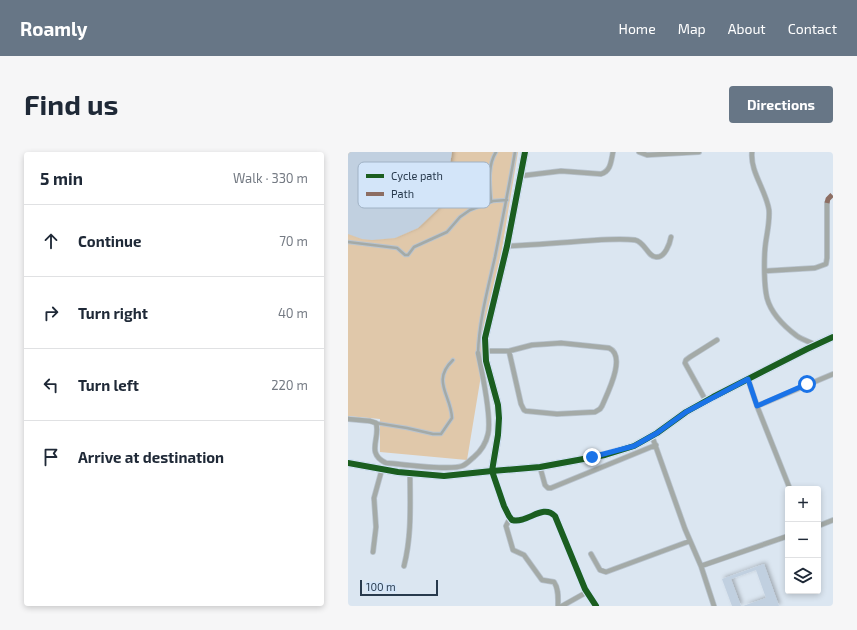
<!DOCTYPE html>
<html lang="en">
<head>
<meta charset="utf-8">
<style>
	body { margin:0; font-family:"Exo 2",sans-serif; background:#f6f6f7; color:#1f2937 }
	.controls { position:absolute; right:12px; bottom:12px; display:grid; overflow:hidden; border-radius:4px; box-shadow:0 2px 6px #0003 }
	.controls button { width:36px; height:36px; display:grid; place-items:center; padding:0; border:0; border-bottom:1px solid #e0e1e3; background:#fff; color:#1f2937; font:20px sans-serif }
	.scale { position:absolute; left:12px; bottom:10px; width:78px; box-sizing:border-box; padding-left:4px; border:2px solid #283a4d; border-top:0; font-size:11px; line-height:14px; white-space:nowrap; color:#283a4d; -webkit-text-stroke:3px #d3e5f9; paint-order:stroke }
	.stop { position:absolute; width:12px; height:12px; margin:-9px; border:3px solid #1a73e8; border-radius:50%; background:#fff }
	.stop.end { background:#1a73e8; border-color:#fff; box-shadow:0 1px 4px #0008 }
	.list { margin:0; padding:0; list-style:none }
	h2 { display:flex; justify-content:space-between; align-items:center; height:52px; margin:0; padding:0 16px; font-size:17px }
	h2 small { font-size:13px; font-weight:400; color:#747a83 }
	.list li { display:grid; grid-template-columns:26px 1fr auto; gap:12px; align-items:center; box-sizing:border-box; height:72px; padding:0 16px; border-top:1px solid #e0e1e3 }
	.list b { display:block; font-size:15px; white-space:nowrap }
	.list em { font-size:13px; font-style:normal; color:#747a83 }
	.icon { flex:none; width:22px; height:22px; fill:none; stroke:currentColor; stroke-width:2; stroke-linecap:round; stroke-linejoin:round }
	.map { position:relative; flex:none; width:485px; height:454px; overflow:hidden; border-radius:4px }
	header { display:flex; align-items:center; gap:24px; box-sizing:border-box; height:56px; padding:0 20px; background:#677686; color:#fff }
	header strong { font-size:19px }
	nav { display:flex; gap:22px; margin-inline-start:auto; font-size:14px }
	.intro { display:flex; align-items:center; justify-content:space-between; box-sizing:border-box; height:96px; padding:0 24px }
	h1 { margin:0; font-size:28px }
	.button { padding:10px 18px; border-radius:4px; background:#677686; color:#fff; font-size:14px; font-weight:700 }
	main { display:flex; gap:24px; padding:0 24px }
	aside { flex:1; background:#fff; border-radius:4px; box-shadow:0 2px 6px #0003 }
	.map>svg:first-child { display:block }
</style>
</head>
<body>
<header>
<strong>Roamly</strong>
<nav><a>Home</a><a>Map</a><a>About</a><a>Contact</a></nav>
</header>
<div class="intro"><h1>Find us</h1><a class="button">Directions</a></div>
<main>
<aside>
<h2>5 min<small>Walk · 330 m</small></h2>
<ul class="list">
<li><svg class="icon" aria-label="ahead" viewBox="0 0 24 24"><path d="M12 20V5M6 11l6-6 6 6"/></svg><div><b>Continue</b></div><em>70 m</em></li>
<li><svg class="icon" aria-label="right" viewBox="0 0 24 24"><path d="M7 20v-9h11M14 6l5 5-5 5"/></svg><div><b>Turn right</b></div><em>40 m</em></li>
<li><svg class="icon" aria-label="left" viewBox="0 0 24 24"><path d="M17 20v-9H6M10 6l-5 5 5 5"/></svg><div><b>Turn left</b></div><em>220 m</em></li>
<li><svg class="icon" aria-label="arrive" viewBox="0 0 24 24"><path d="M6 21V4h12l-3 4 3 4H6"/></svg><div><b>Arrive at destination</b></div></li>
</ul>
</aside>
<div class="map">
<svg width="485" height="454" viewBox="0 0 485 454">
	<defs>
		<filter id="shadow"><feDropShadow dx="2" dy="-2" stdDeviation="2" flood-color="#0004"/></filter>
	</defs>
	<rect width="100%" height="100%" fill="#dbe6f1"/>
	<path fill="#e0c8aa" d="M0 0H170L119 308 32 300V267L0 264Z"/>
	<path fill="#c1d0e0" filter="url(#shadow)" d="M0 0H104L99 31 90 57 70 76 47 86 24 88 14 87 0 82Z
		M416 412 431 454H395L418 446 408 418 383 427 393 454H384L374 427Z"/>
	<g fill="none" stroke-linecap="round" stroke-linejoin="round">
		<g stroke="#b9c4cf" stroke-width="4.5">
			<path id="service" d="M143 49C142 34 139 14 148 0
				M0 90 49 96 57 103H60L66 95 99 80 112 65 122 58 145 49 159 48
				M130 201C131 169 140 136 147 105 154 70 161 35 167 0
				M28 271 59 276 85 282H93L104 266C103 243 83 229 105 208"/>
		</g>
		<g stroke="#b9c4cf" stroke-width="6">
			<path id="minor" d="M291 0 299 3 351 0
				M404 0C402 20 418 38 421 58 422 72 418 84 417 97 416 110 416 134 419 146 423 161 437 175 449 184 455 188 462 190 468 193
				M172 24 213 19 253 22C263 19 263 9 265 0
				M159 94C185 93 210 91 235 89 253 88 270 86 287 88 297 90 300 105 308 105 317 106 322 91 323 85
				M417 119 467 116 478 112 479 106V51
				M137 199H161L184 193 199 192 213 191 261 196C279 204 259 242 254 254L252 257 247 260 209 262 178 259 176 258 173 252 161 199
				M400 227 409 254 442 337
				M358 249 337 211 338 208 342 205 369 188
				M409 254 485 222
				M0 267 22 269 28 271C33 286 17 301 38 311 55 312 101 319 114 314 119 312 122 308 126 305 133 299 138 291 140 282 144 265 134 220 130 201
				M304 284 337 377 353 414 366 454
				M192 315 197 333 200 336H203L308 293
				M144 319C150 335 153 355 164 368 180 372 194 351 207 364L237 437 248 454
				M162 366 158 374 165 398 176 403 194 428 206 430C211 437 210 446 210 454
				M470 374 485 368
				M25 400 28 375 26 346 34 317
				M243 402 252 418 258 420 342 389
				M56 414C64 383 62 352 62 321
				M353 414 440 384
				M214 454 239 440"/>
		</g>
		<g stroke="#b9c4cf" stroke-width="8">
			<path id="tertiary" d="M0 311 50 320 96 324 144 319 192 315 257 303 286 294 309 281 338 260 365 245 459 197 485 185
				M144 319 150 283 151 266 150 253 138 209 137 186 159 94 177 0"/>
		</g>
		<use href="#service" stroke="#a4aaa7" stroke-width="2.5"/>
		<use href="#minor" stroke="#a4aaa7" stroke-width="4.5"/>
		<use href="#tertiary" stroke="#a4aaa7" stroke-width="6"/>
		<path stroke="#8d6e63" stroke-width="5" stroke-dasharray="10 5" stroke-linecap="butt" d="M479 51 480 47 485 42"/>
		<g stroke="#d3e5f9" stroke-width="8">
			<path id="cycleway" d="M177 0 159 94 137 186 138 209 150 253 151 266 150 283 144 319 156 354 161 364 164 368C180 372 194 351 207 364L237 437 248 454
				M0 311 50 320 96 324 144 319 192 315 257 303 286 294 309 281 338 260 365 245 459 197 485 185"/>
		</g>
		<use href="#cycleway" stroke="#1b5e20" stroke-width="6"/>
	</g>
	<g fill="none" stroke-linecap="round" stroke-linejoin="round">
		<path stroke="#1a73e8" stroke-width="5" d="M244 305 286 294 309 281 338 260 400 227 409 254 459 232"/>
	</g>
	<rect x="10" y="10" width="132" height="46" rx="6" fill="#d3e5f9" stroke="#a0b2c5" stroke-width="1"/>
	<rect x="18" y="22" width="18" height="4" fill="#1b5e20"/>
	<rect x="18" y="40" width="18" height="4" fill="#8d6e63"/>
	<g font-size="11" fill="#283a4d">
		<text x="43" y="28">Cycle path</text>
		<text x="43" y="46">Path</text>
	</g>
</svg>
<div class="controls">
<button>+</button>
<button>−</button>
<button><svg class="icon" aria-label="layers" viewBox="0 0 24 24"><path d="M12 4l9 5-9 5-9-5zM3 14l9 5 9-5"/></svg></button>
</div>
<div class="scale">100 m</div>
<div class="stop" style="left:459px;top:232px"></div>
<div class="stop end" style="left:244px;top:305px"></div>
</div>
</main>
</body>
</html>
